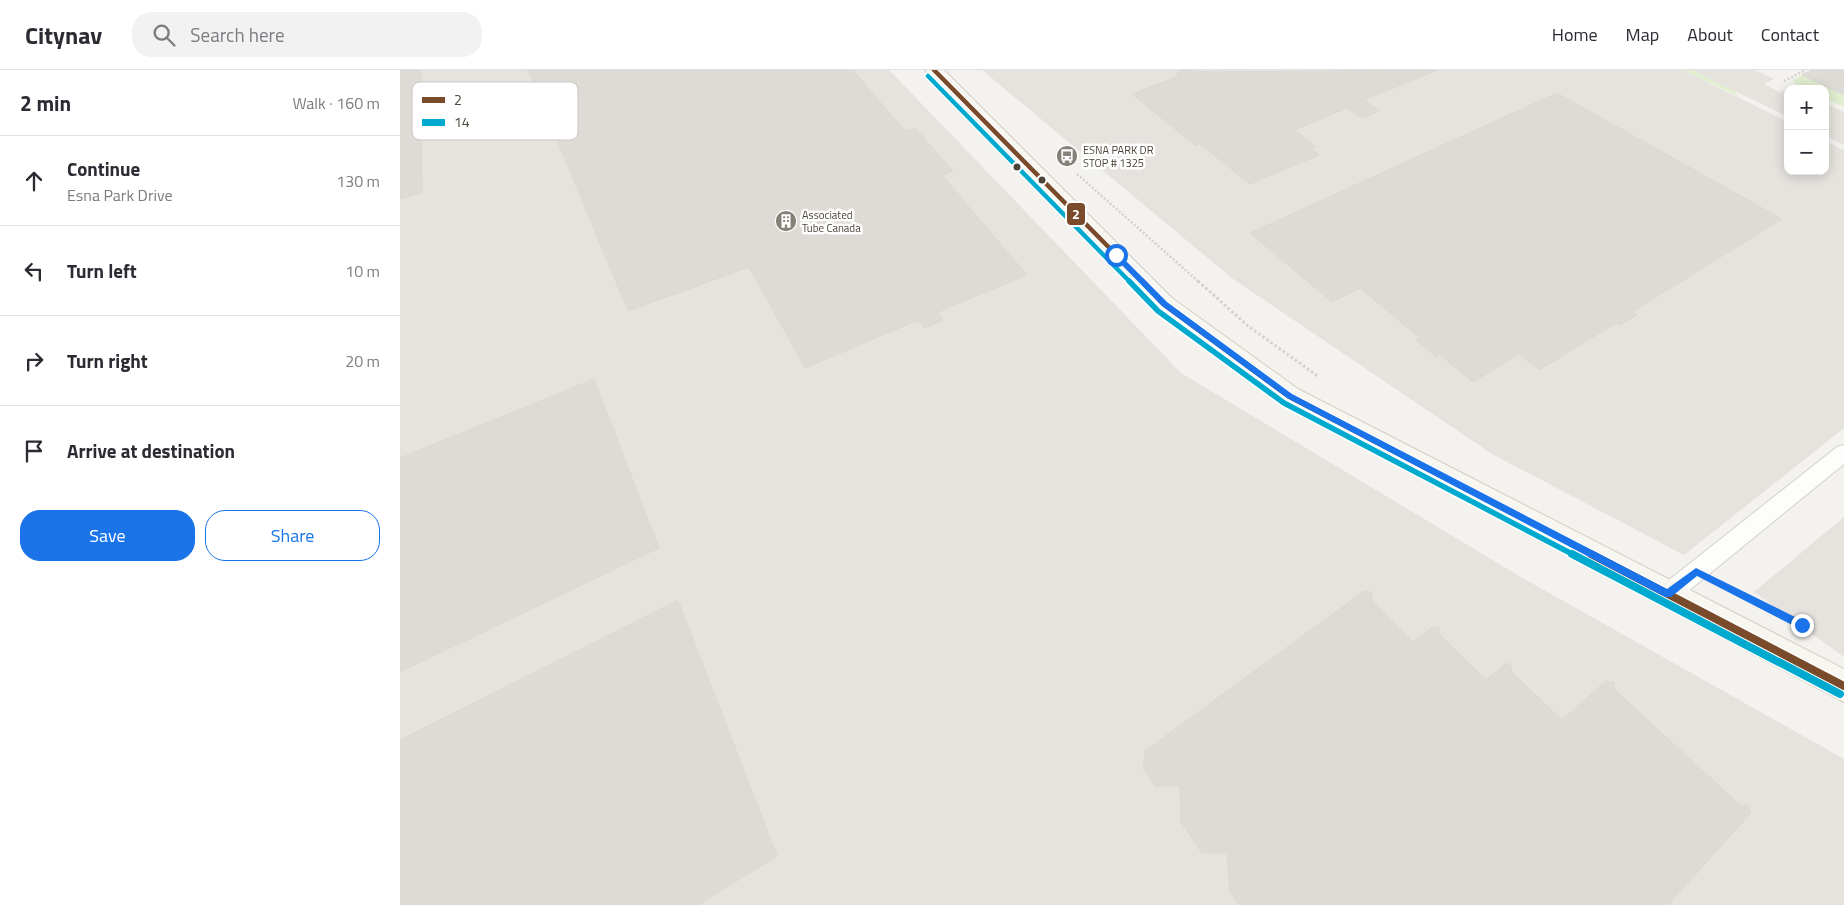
<!DOCTYPE html>
<html lang="en">
<head>
<meta charset="utf-8">
<style>
	body { margin:0; font-family:"Titillium Web",sans-serif; background:#f2f2f3; color:#2b2b33 }
	.controls { position:absolute; right:15px; top:15px; display:grid; overflow:hidden; border-radius:10px; box-shadow:0 2px 12px #0003 }
	.controls button { width:45px; height:45px; display:grid; place-items:center; padding:0; border:0; border-bottom:1px solid #e1e1e2; background:#fff; color:#2b2b33; font:25px sans-serif }
	.stop { position:absolute; width:15px; height:15px; margin:-11px; border:4px solid #1a73e8; border-radius:50%; background:#fff }
	.stop.end { background:#1a73e8; border-color:#fff; box-shadow:0 1px 5px #0008 }
	.list { margin:0; padding:0; list-style:none }
	h2 { display:flex; justify-content:space-between; align-items:center; height:65px; margin:0; padding:0 20px; font-size:21px }
	h2 small { font-size:16px; font-weight:400; color:#7c7c81 }
	.list li { display:grid; grid-template-columns:32px 1fr auto; gap:15px; align-items:center; box-sizing:border-box; height:90px; padding:0 20px; border-top:1px solid #e1e1e2 }
	.list b { display:block; font-size:19px; white-space:nowrap }
	.list p { margin:0; font-size:16px; white-space:nowrap; color:#7c7c81 }
	.list em { font-size:16px; font-style:normal; color:#7c7c81 }
	.actions { display:flex; gap:10px; padding:15px 20px }
	.actions a { flex:1; padding:11px 0; border:1px solid #1a73e8; border-radius:20px; text-align:center; font-size:18px; color:#1a73e8 }
	.actions .main { background:#1a73e8; color:#fff }
	.icon { flex:none; width:28px; height:28px; fill:none; stroke:currentColor; stroke-width:2; stroke-linecap:round; stroke-linejoin:round }
	.map { position:relative; flex:none; width:1444px; height:835px; overflow:hidden }
	header { display:flex; align-items:center; gap:30px; box-sizing:border-box; height:70px; padding:0 25px; background:#fff; border-bottom:1px solid #e1e1e2 }
	header strong { font-size:24px }
	nav { display:flex; gap:28px; margin-inline-start:auto; font-size:18px }
	.search { width:350px; height:45px; background:#f2f2f3; display:flex; align-items:center; gap:12px; box-sizing:border-box; padding:0 18px; border-radius:20px; color:#7c7c81; font-size:19px }
	main { display:flex }
	aside { flex:1; background:#fff }
	.map>svg:first-child { display:block }
</style>
</head>
<body>
<header>
<strong>Citynav</strong>
<div class="search"><svg class="icon" aria-label="search" viewBox="0 0 24 24"><circle cx="10" cy="10" r="6"/><path d="M15 15l6 6"/></svg>Search here</div>
<nav><a>Home</a><a>Map</a><a>About</a><a>Contact</a></nav>
</header>
<main>
<aside>
<h2>2 min<small>Walk · 160 m</small></h2>
<ul class="list">
<li><svg class="icon" aria-label="ahead" viewBox="0 0 24 24"><path d="M12 20V5M6 11l6-6 6 6"/></svg><div><b>Continue</b><p>Esna Park Drive</p></div><em>130 m</em></li>
<li><svg class="icon" aria-label="left" viewBox="0 0 24 24"><path d="M17 20v-9H6M10 6l-5 5 5 5"/></svg><div><b>Turn left</b></div><em>10 m</em></li>
<li><svg class="icon" aria-label="right" viewBox="0 0 24 24"><path d="M7 20v-9h11M14 6l5 5-5 5"/></svg><div><b>Turn right</b></div><em>20 m</em></li>
<li><svg class="icon" aria-label="arrive" viewBox="0 0 24 24"><path d="M6 21V4h12l-3 4 3 4H6"/></svg><div><b>Arrive at destination</b></div></li>
</ul>
<div class="actions"><a class="main">Save</a><a>Share</a></div>
</aside>
<div class="map">
<svg width="1444" height="835" viewBox="0 0 1444 835">
	<rect width="100%" height="100%" fill="#f4f2ee"/>
	<path fill="#e6e2de" d="M0 0H489L781 303 1119 506 1444 689V835H0Z
		M582 0H1283L1388 101H1425L1444 80V358L1284 485 1092 384 833 209Z
		M1444 447V587L1354 522Z"/>
	<path fill="#e1eecf" d="M1283 0H1292L1335 21 1338 26Z
		M1402 5 1444 25V37L1425 29V19H1405L1394 13 1393 10Z"/>
	<path fill="#e6e3df" d="M28 0H69L82 138 0 159V136L32 127Z
		M688 0H781L783 1 717 25Z
		M1207 0H1283L1388 52V101H1425V71L1444 80V176L1281 85 1323 61Z
		M1292 0H1355L1374 9 1364 14 1380 22 1391 17 1395 19H1388V47Z
		M725 25 824 108 775 129 678 42Z
		M1425 33 1444 42V75L1425 66Z
		M167 135 223 262 0 349V221L17 215 10 188Z
		M1334 208 1444 276V344L1325 438 1195 343 1141 376 1094 337 1145 304 1166 320 1176 312 1158 299 1218 259 1238 273Z"/>
	<path fill="#dedbd6" stroke="#dcd9d4" d="M0 0H21L22 123 0 129Z
		M128 0H453L505 61 515 58 553 101 542 105 627 205 538 242 543 250 524 258 518 250 405 298 349 197 228 241Z
		M779 0 813 2 1038 0 964 30 980 41 962 48 947 38 894 60 916 77 911 79 919 85 850 114 800 74 796 76 732 24 779 6H777Z
		M1412 0H1444V25L1402 5Z
		M1157 23 1382 149 1232 242 1237 245 1220 255 1216 253 1139 300 1119 284 1073 312 1040 285 1036 287 1016 270 1020 268 960 218 932 232 850 163Z
		M194 309 259 478 0 602V388Z
		M964 521 971 522 973 531 1013 572 1033 557H1039V564L1086 610 1106 593 1111 596 1112 602 1162 650 1206 611 1214 613V619L1340 735H1347L1351 743 1268 835H839L830 822 827 783H802L781 752 780 716H755L743 698 745 681Z
		M278 530 377 786 298 835H0V670Z"/>
	<g fill="none" stroke-linecap="round" stroke-linejoin="round">
		<g stroke="#d2d0cb" stroke-width="2">
			<path id="lane" d="M1444 375V394L1276 531 1268 534 1260 531 1257 524 1260 517 1437 377Z"/>
		</g>
		<g stroke="#d3cfc5" stroke-width="2">
			<path id="secondary" d="M525 0H544L772 228 898 319 1444 599V632L880 333 756 240Z"/>
		</g>
		<path stroke="#d3d2cc" stroke-width="2.5" stroke-dasharray="2 2" stroke-linecap="butt" d="M1384 11 1406 0
			M677 104 799 212"/>
		<path stroke="#d3d2cc" stroke-width="3" stroke-dasharray="2.5 2.5" stroke-linecap="butt" d="M798 211 848 256 919 307"/>
		<use href="#lane" fill="#fdfdfc" fill-rule="evenodd"/>
		<use href="#secondary" fill="#f7f6f1" fill-rule="evenodd"/>
		<g stroke="#fff" stroke-width="7">
			<path id="bus-1-far2" d="M534 0 743 212"/>
		</g>
		<g stroke="#fff" stroke-width="9">
			<path id="bus-1-far1" d="M742 211 764 234 889 326 1193 485"/>
		</g>
		<g stroke="#fff" stroke-width="11">
			<path id="bus-1" d="M1191 484 1444 616"/>
		</g>
		<g stroke="#fff" stroke-width="7">
			<path id="bus-2-far2" d="M528 6 730 212"/>
		</g>
		<g stroke="#fff" stroke-width="9">
			<path id="bus-2-far1" d="M729 211 758 241 884 333 1174 485"/>
		</g>
		<g stroke="#fff" stroke-width="11">
			<path id="bus-2" d="M1172 484 1440 624"/>
		</g>
		<use href="#bus-1-far2" stroke="#7a4b2a" stroke-width="4.5"/>
		<use href="#bus-1-far1" stroke="#7a4b2a" stroke-width="5.5"/>
		<use href="#bus-1" stroke="#7a4b2a" stroke-width="8"/>
		<use href="#bus-2-far2" stroke="#00a9ce" stroke-width="4.5"/>
		<use href="#bus-2-far1" stroke="#00a9ce" stroke-width="5.5"/>
		<use href="#bus-2" stroke="#00a9ce" stroke-width="8"/>
	</g>
	<path fill="#1a73e8" d="M714 184H719L767 232 892 324 1267 519 1296 498 1405 552V558H1398L1297 506 1271 527H1265L887 328 762 236 714 187Z"/>
	<defs>
		<g id="bus-disc" transform="scale(1.125)"><circle r="9.5" fill="#868178" stroke="#fff"/><path d="M-5-6H5V4H4V6H2V4H-2V6H-4V4H-5ZM-3.5-4V0h7V-4ZM-3.5 1.2v1.5H-2V1.2ZM2 1.2v1.5H3.5V1.2Z" fill="#fff"/></g>
		<g id="building-disc" transform="scale(1.125)"><circle r="9.5" fill="#868178" stroke="#fff"/><path d="M-4-6H4V6H1V3H-1V6H-4ZM-2.5-4.3h1.7v1.8h-1.7ZM.8-4.3h1.7v1.8H.8ZM-2.5-1h1.7V.8h-1.7ZM.8-1h1.7V.8H.8Z" fill="#fff"/></g>
	</defs>
	<g fill-rule="evenodd">
		<use href="#bus-disc" x="667" y="86"/>
		<use href="#building-disc" x="386" y="151"/>
	</g>
	<g fill="#4b4439" stroke="#fff" stroke-width="2">
		<circle cx="617" cy="97" r="4.5"/>
		<circle cx="642" cy="110" r="4.5"/>
	</g>
	<g text-anchor="middle" dominant-baseline="central" stroke-width="5" stroke-linejoin="round" paint-order="stroke">
		<g font-size="11" fill="#4b4439" stroke="#fff" text-anchor="start">
			<text x="683" y="80">ESNA PARK DR<tspan x="683" dy="13">STOP # 1325</tspan></text>
			<text x="402" y="145">Associated<tspan x="402" dy="13">Tube Canada</tspan></text>
		</g>
	</g>
	<rect x="12" y="12" width="166" height="58" rx="8" fill="#fff" stroke="#c9c7c4" stroke-width="1"/>
	<rect x="22" y="27" width="23" height="6" fill="#7a4b2a"/>
	<rect x="22" y="49" width="23" height="7" fill="#00a9ce"/>
	<g font-size="14" fill="#4b4439">
		<text x="54" y="35">2</text>
		<text x="54" y="57">14</text>
	</g>
	<rect stroke="#fff" stroke-width="2" x="666" y="132" width="20" height="24" rx="5" fill="#7a4b2a"/>
	<g font-size="14" text-anchor="middle" font-weight="bold" fill="#fff">
		<text x="676" y="149">2</text>
	</g>
</svg>
<div class="controls">
<button>+</button>
<button>−</button>
</div>
<div class="stop" style="left:716px;top:185px"></div>
<div class="stop end" style="left:1402px;top:555px"></div>
</div>
</main>
</body>
</html>
